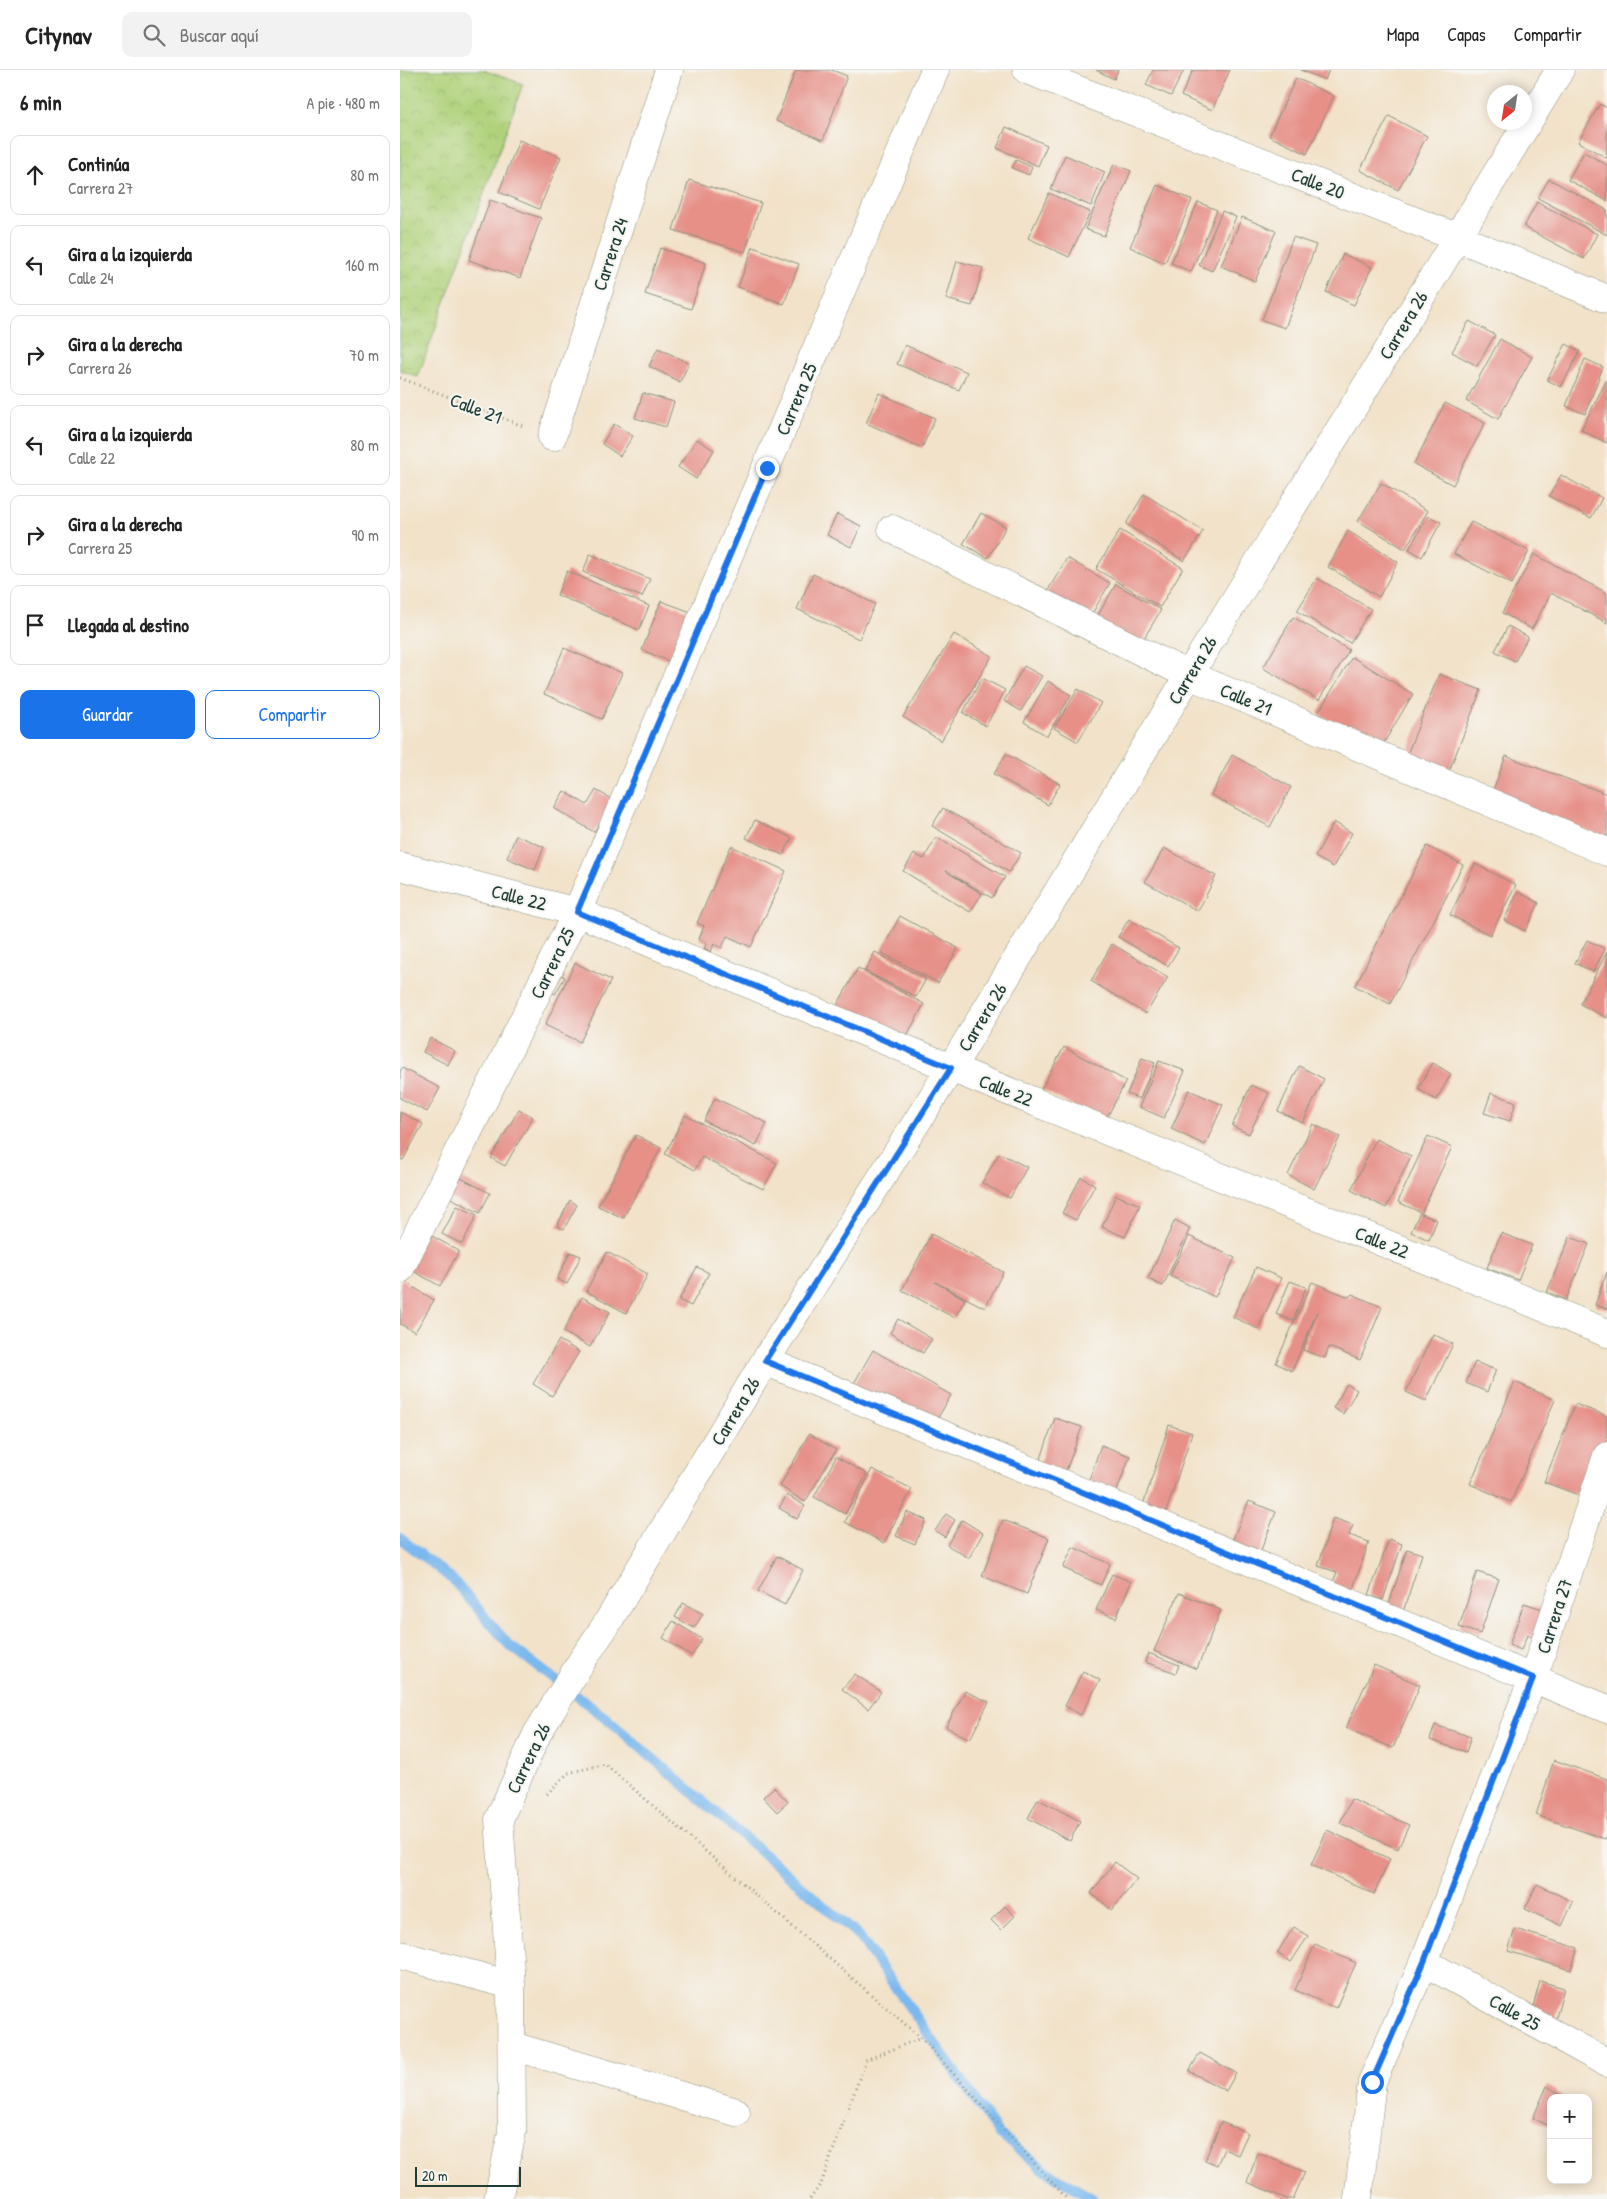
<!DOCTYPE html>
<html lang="es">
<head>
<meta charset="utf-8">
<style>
	body { margin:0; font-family:"Patrick Hand",sans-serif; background:#f2f2f2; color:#222 }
	.controls { position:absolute; right:15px; bottom:15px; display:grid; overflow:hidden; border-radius:10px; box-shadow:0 2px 12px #0003 }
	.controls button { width:45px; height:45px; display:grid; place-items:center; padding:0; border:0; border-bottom:1px solid #e0e0e0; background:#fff; color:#222; font:25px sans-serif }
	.compass { position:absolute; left:1087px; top:15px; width:45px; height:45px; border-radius:50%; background:#fff; box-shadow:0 2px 12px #0003; rotate:210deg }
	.scale { position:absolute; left:15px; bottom:12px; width:106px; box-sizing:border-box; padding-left:5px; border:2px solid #1f3d34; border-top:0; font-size:14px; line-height:18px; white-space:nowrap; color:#1f3d34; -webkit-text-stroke:4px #f6f6f2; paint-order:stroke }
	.stop { position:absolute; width:15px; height:15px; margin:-11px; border:4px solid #1a73e8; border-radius:50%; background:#fff }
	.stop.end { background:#1a73e8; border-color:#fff; box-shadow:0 1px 5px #0008 }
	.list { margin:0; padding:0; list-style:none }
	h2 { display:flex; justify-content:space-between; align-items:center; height:65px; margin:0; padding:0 20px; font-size:21px }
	h2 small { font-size:16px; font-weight:400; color:#767676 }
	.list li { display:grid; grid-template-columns:32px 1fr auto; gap:15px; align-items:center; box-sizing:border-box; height:80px; margin:0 10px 10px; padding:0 10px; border:1px solid #e0e0e0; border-radius:10px }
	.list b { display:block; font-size:19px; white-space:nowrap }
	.list p { margin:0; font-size:16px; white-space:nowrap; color:#767676 }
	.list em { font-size:16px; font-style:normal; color:#767676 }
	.actions { display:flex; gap:10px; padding:15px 20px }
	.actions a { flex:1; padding:11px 0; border:1px solid #1a73e8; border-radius:10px; text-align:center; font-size:18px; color:#1a73e8 }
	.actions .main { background:#1a73e8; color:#fff }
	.icon { flex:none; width:28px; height:28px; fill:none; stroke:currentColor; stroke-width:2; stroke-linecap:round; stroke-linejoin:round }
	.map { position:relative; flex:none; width:1207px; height:2129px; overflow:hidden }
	header { display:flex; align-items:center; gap:30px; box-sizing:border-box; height:70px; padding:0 25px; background:#fff; border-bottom:1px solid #e0e0e0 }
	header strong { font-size:24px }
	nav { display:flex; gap:28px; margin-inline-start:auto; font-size:18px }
	.search { width:350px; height:45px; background:#f2f2f2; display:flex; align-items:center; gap:12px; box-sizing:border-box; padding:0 18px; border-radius:10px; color:#767676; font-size:19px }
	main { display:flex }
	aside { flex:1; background:#fff }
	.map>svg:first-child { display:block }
</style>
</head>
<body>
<header>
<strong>Citynav</strong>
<div class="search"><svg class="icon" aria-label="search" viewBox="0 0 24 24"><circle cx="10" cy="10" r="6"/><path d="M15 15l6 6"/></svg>Buscar aquí</div>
<nav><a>Mapa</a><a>Capas</a><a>Compartir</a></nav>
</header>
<main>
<aside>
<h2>6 min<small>A pie · 480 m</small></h2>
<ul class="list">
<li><svg class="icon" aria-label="ahead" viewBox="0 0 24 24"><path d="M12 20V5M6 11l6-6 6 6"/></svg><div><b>Continúa</b><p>Carrera 27</p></div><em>80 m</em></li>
<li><svg class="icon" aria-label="left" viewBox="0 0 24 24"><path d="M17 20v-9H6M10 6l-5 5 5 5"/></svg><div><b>Gira a la izquierda</b><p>Calle 24</p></div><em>160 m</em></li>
<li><svg class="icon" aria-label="right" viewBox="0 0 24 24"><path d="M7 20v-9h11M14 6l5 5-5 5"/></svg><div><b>Gira a la derecha</b><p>Carrera 26</p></div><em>70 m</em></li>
<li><svg class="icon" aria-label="left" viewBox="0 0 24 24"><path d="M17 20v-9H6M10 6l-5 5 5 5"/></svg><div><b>Gira a la izquierda</b><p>Calle 22</p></div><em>80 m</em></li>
<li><svg class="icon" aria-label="right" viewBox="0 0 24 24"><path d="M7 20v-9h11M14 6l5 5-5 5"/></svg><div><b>Gira a la derecha</b><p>Carrera 25</p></div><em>90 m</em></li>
<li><svg class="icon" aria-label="arrive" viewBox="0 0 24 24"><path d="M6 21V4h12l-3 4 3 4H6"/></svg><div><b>Llegada al destino</b></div></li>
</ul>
<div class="actions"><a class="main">Guardar</a><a>Compartir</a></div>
</aside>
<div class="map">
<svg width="1207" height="2129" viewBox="0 0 1207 2129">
	<defs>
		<pattern id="park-crowns" width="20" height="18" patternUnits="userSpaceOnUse" patternTransform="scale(1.25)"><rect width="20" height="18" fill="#afd179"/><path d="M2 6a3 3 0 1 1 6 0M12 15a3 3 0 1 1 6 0" fill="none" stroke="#96b469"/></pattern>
	</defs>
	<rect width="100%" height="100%" fill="#f6f6f2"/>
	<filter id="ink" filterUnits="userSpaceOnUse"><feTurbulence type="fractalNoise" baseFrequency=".02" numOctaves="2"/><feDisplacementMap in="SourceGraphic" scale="10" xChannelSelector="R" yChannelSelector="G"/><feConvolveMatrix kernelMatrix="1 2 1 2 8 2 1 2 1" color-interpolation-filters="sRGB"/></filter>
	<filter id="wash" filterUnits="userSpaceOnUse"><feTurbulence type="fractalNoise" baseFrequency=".0096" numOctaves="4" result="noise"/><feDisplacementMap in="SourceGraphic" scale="20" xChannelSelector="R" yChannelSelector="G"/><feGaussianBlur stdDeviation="1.12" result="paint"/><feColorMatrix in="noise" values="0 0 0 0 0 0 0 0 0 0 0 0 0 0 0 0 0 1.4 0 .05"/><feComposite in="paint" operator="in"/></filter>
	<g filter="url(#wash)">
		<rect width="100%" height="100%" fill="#f2e2c9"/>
		<path fill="url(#park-crowns)" stroke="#678756" d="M0 0H83L123 14 18 307 0 300Z"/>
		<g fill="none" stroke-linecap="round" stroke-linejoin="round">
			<path stroke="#7ab8ed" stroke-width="10" d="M0 1468 53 1510 109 1575 206 1648 459 1866 599 2064 646 2101 694 2129"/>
		</g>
		<g id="blocks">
			<path fill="#e69088" d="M396 0H432L447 6 423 70 376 51Z
				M696 0H718L714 9Z
				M753 0H784L771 26 746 15Z
				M793 0H830L812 40 781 26Z
				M901 0H929L925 10Z
				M896 8 934 26 907 84 869 66Z
				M1200 34 1207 38V88L1178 72Z
				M989 46 1027 66 998 120 960 100Z
				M606 57 647 75 638 96 597 78Z
				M119 70 161 87 139 139 99 122Z
				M1184 82 1207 95V131L1168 110Z
				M665 85 705 102 691 136 651 119Z
				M616 90 632 97 629 105 612 98Z
				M714 94 731 101 704 166 685 159Z
				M1149 109 1207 140V165L1138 128Z
				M289 110 361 133 345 182 273 160Z
				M757 115 792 130 765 193 730 177Z
				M649 123 690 142 669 187 628 168Z
				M90 130 141 148 120 208 69 190Z
				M798 132 817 140 791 202 771 193Z
				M1137 132 1197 164 1184 189 1124 157Z
				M822 141 836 147 812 201 799 195Z
				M842 147 876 161 855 211 821 196Z
				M893 167 916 175 885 258 862 250Z
				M353 177 399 194 384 234 338 217Z
				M260 178 306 193 291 239 245 224Z
				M943 184 972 197 954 235 926 222Z
				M557 191 583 198 572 236 546 229Z
				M1069 251 1095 265 1077 296 1052 282Z
				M1100 269 1132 287 1098 349 1066 331Z
				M1166 274 1180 281 1161 317 1147 310Z
				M505 275 567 302 559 320 497 294Z
				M258 278 289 293 280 312 249 296Z
				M1185 289 1203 297 1185 344 1166 336Z
				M1207 309V373L1181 360Z
				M243 323 274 332 266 357 235 348Z
				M479 323 535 348 522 378 466 353Z
				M1045 333 1085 353 1053 415 1014 394Z
				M214 354 233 366 220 386 202 374Z
				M297 369 314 380 296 409 278 397Z
				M1161 405 1202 428 1191 448 1149 426Z
				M981 413 1028 441 1005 479 958 451Z
				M744 424 803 461 784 491 726 454Z
				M581 443 606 457 588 488 563 474Z
				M437 444 461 456 451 477 427 465Z
				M1028 446 1041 452 1022 487 1009 479Z
				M1071 452 1129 481 1112 514 1054 484Z
				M720 460 783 498 760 537 696 499Z
				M948 461 998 492 979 527 928 497Z
				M190 484 250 509 242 527 183 502Z
				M1134 484 1207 523V553L1151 523 1132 559 1102 543Z
				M667 488 710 513 687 552 644 527Z
				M167 501 249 536 239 560 157 525Z
				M413 504 475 534 459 569 397 539Z
				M917 508 971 539 950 573 897 541Z
				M716 514 761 540 738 578 694 552Z
				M261 531 291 542 271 592 242 580Z
				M893 547 949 580 919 630 863 598Z
				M1108 556 1128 567 1115 591 1095 581Z
				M554 564 592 586 541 671 503 647Z
				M164 578 222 603 202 649 144 624Z
				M952 587 1013 624 979 681 918 643Z
				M624 596 642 606 621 641 604 631Z
				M1039 604 1081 620 1048 704 1006 687Z
				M582 608 605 620 586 656 563 643Z
				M648 611 671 625 647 666 624 652Z
				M678 619 701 633 678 672 654 658Z
				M606 684 660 714 648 735 594 704Z
				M832 685 891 717 870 757 811 725Z
				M1106 686 1207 724V768L1091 725Z
				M196 720 213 730 194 762 154 738 164 721 187 735Z
				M543 738 621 783 609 802 532 756Z
				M355 750 392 768 383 785 346 768Z
				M934 752 952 763 933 797 915 787Z
				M116 765 144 777 135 800 107 788Z
				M536 767 605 807 592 828 546 801 582 824 570 842 503 801 514 784 524 789Z
				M331 776 386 801 351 877 327 866 322 878 314 874 311 882 304 878 307 873 299 869 304 856 297 853Z
				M1027 776 1063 795 990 934 955 916Z
				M764 778 816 806 798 841 745 812Z
				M1075 794 1116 815 1090 865 1050 845Z
				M1118 822 1139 833 1125 861 1104 850Z
				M500 846 558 878 538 913 481 882Z
				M729 849 779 878 768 896 718 867Z
				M1187 870 1205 879 1193 902 1175 893Z
				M712 874 768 907 746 944 691 911Z
				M475 882 526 909 516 927 465 901Z
				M1207 882V948L1180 934Z
				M175 893 211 910 180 972 145 955Z
				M458 898 524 934 502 975 435 939Z
				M150 899 165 907 155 924 141 917Z
				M30 968 55 981 48 995 23 982Z
				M664 977 726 1011 704 1053 641 1019Z
				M742 988 755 993 740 1029 727 1024Z
				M759 991 785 1001 764 1048 739 1037Z
				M1033 993 1051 1004 1036 1030 1018 1019Z
				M899 996 924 1009 903 1053 878 1041Z
				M2 998 40 1018 27 1042 0 1028V1002Z
				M851 1015 869 1023 849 1064 832 1056Z
				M789 1020 823 1035 805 1075 771 1059Z
				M1091 1023 1116 1032 1110 1051 1084 1043Z
				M315 1028 367 1053 356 1076 304 1051Z
				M119 1039 133 1047 105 1096 91 1088Z
				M0 1042 23 1054 3 1090 0 1089Z
				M285 1045 377 1093 363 1119 302 1087 295 1100 265 1084Z
				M913 1054 940 1067 914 1119 888 1105Z
				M236 1065 261 1078 223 1148 198 1136Z
				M1028 1066 1052 1077 1021 1144 1037 1150 1029 1170 1011 1162 1020 1142 998 1132Z
				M976 1069 1011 1086 986 1138 951 1120Z
				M599 1083 627 1097 610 1128 582 1113Z
				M51 1103 90 1123 80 1143 41 1123Z
				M681 1107 695 1115 676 1150 662 1143Z
				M716 1125 740 1135 725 1167 702 1157Z
				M170 1130 177 1135 164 1159 157 1156Z
				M57 1136 77 1145 62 1174 42 1164Z
				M775 1150 790 1158 763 1216 748 1209Z
				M23 1161 59 1181 40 1216 4 1196Z
				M1101 1163 1132 1175 1118 1210 1087 1198Z
				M531 1164 603 1202 585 1238 535 1212 565 1229 555 1248 502 1220Z
				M789 1166 835 1188 815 1227 770 1206Z
				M1170 1167 1189 1174 1166 1230 1147 1222Z
				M170 1182 181 1186 167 1214 157 1209Z
				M207 1182 248 1204 226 1243 186 1221Z
				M297 1197 309 1203 291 1236 279 1230Z
				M856 1197 881 1208 858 1259 833 1247Z
				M1207 1202V1239L1195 1235Z
				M2 1210 34 1230 15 1262 0 1254V1214Z
				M890 1211 906 1217 893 1251 876 1244Z
				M912 1212 949 1227 952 1224 982 1237 960 1290 929 1277 925 1288 903 1280 917 1242 892 1301 876 1293Z
				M182 1227 210 1242 190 1277 163 1262Z
				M498 1249 532 1269 523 1283 490 1263Z
				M1033 1264 1053 1274 1026 1331 1006 1322Z
				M159 1270 179 1282 152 1326 133 1314Z
				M473 1280 551 1325 531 1360 453 1315Z
				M1075 1292 1096 1300 1087 1322 1066 1313Z
				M1115 1312 1155 1330 1111 1432 1070 1414Z
				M947 1314 957 1320 943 1344 933 1338Z
				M1175 1334 1207 1346V1367L1184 1427 1144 1412Z
				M655 1348 682 1357 663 1409 637 1400Z
				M769 1355 792 1363 766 1442 743 1435Z
				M409 1364 436 1380 405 1432 380 1416Z
				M701 1375 730 1386 715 1426 687 1416Z
				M436 1387 467 1404 445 1444 414 1427Z
				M472 1399 512 1419 484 1473 445 1452Z
				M387 1425 405 1436 397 1449 379 1438Z
				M849 1431 876 1442 857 1490 829 1478Z
				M507 1442 526 1450 515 1474 496 1466Z
				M546 1444 555 1450 545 1467 535 1461Z
				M933 1448 953 1455 949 1465 969 1472 952 1521 932 1514 937 1502 918 1496Z
				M562 1450 583 1463 569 1488 547 1475Z
				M603 1450 649 1468 627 1524 582 1506Z
				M989 1469 1002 1474 983 1530 969 1525Z
				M673 1477 710 1494 701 1515 663 1498Z
				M1007 1479 1022 1484 1002 1545 987 1540Z
				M377 1486 403 1500 385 1535 358 1521Z
				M1077 1502 1099 1509 1080 1564 1059 1557Z
				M712 1504 731 1512 716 1548 696 1540Z
				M779 1523 821 1540 797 1599 754 1581Z
				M283 1533 303 1544 294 1558 275 1547Z
				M1124 1533 1151 1542 1141 1570 1127 1565 1121 1580 1109 1575Z
				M273 1551 302 1569 292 1586 263 1568Z
				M748 1583 779 1595 776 1603 745 1592Z
				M974 1595 1020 1615 993 1678 946 1658Z
				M683 1601 700 1610 681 1645 665 1636Z
				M455 1604 481 1622 468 1639 442 1619Z
				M565 1621 589 1632 570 1669 546 1657Z
				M1035 1655 1071 1667 1066 1682 1030 1670Z
				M1154 1690 1207 1709V1764L1205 1769 1136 1745Z
				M374 1717 388 1732 377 1742 363 1727Z
				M638 1729 680 1751 670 1771 628 1748Z
				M951 1729 1009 1755 998 1779 940 1753Z
				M927 1760 990 1789 974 1824 911 1795Z
				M715 1792 737 1809 712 1840 691 1823Z
				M1137 1814 1173 1832 1162 1856 1125 1839Z
				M605 1836 615 1846 601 1860 591 1850Z
				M894 1857 908 1866 891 1892 877 1883Z
				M1115 1859 1178 1878 1171 1900 1108 1881Z
				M915 1874 956 1893 936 1938 895 1920Z
				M1140 1911 1164 1918 1155 1951 1131 1944Z
				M800 1983 836 2003 826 2021 789 2001Z
				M1147 2016 1166 2028H1151V2057L1133 2048Z
				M821 2052 848 2063 838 2085 824 2079 817 2095 805 2090Z
				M858 2083 905 2102 893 2129H887L847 2112Z"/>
		</g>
	</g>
	<g filter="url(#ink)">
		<use href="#blocks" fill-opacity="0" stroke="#88907e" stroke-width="1"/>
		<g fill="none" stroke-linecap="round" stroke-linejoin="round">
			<g stroke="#88907e" stroke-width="29">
				<path id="minor" d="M627 0 1056 167 1207 229
					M152 367 269 0
					M492 459 789 605 1207 782
					M0 796 177 842 551 998 1207 1263
					M0 1199 177 842 535 0
					M365 1291 1207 1639
					M0 1885 111 1915
					M1024 1892 1207 1993
					M112 1976 336 2042
					M98 2129 112 2062 111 1915 99 1749 137 1664 183 1589 206 1555 365 1291 551 998 789 605 1160 0
					M958 2129 972 2012 1024 1892 1133 1608 1207 1386"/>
			</g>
			<path stroke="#88907e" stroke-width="3" stroke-dasharray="1 4" stroke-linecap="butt" d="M0 308 123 356
				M147 1724 168 1703 205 1694 521 1968 667 2129
				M410 2129 421 2114 466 1990 521 1968"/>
			<use href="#minor" stroke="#fff" stroke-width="28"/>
		</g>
	</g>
	<g fill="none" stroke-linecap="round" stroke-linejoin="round" filter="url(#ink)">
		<path stroke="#1a73e8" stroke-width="6" d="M367 398 177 842 551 998 365 1291 1133 1608 1024 1892 972 2012"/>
	</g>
	<g text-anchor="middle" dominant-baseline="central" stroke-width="4" stroke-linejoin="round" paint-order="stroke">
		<g font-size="19" fill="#1f3d34" stroke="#f6f6f2">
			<text transform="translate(918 113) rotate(21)">Calle 20</text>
			<text transform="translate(210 184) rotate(-72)">Carrera 24</text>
			<text transform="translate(1003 255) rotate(-59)">Carrera 26</text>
			<text transform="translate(396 329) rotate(-67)">Carrera 25</text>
			<text transform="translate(76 338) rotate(21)">Calle 21</text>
			<text transform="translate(792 600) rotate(-59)">Carrera 26</text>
			<text transform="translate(846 629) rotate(23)">Calle 21</text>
			<text transform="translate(119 827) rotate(14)">Calle 22</text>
			<text transform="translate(152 893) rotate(-64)">Carrera 25</text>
			<text transform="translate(582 947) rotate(-59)">Carrera 26</text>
			<text transform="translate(606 1020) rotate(22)">Calle 22</text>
			<text transform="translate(982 1172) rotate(22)">Calle 22</text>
			<text transform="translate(335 1341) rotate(-59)">Carrera 26</text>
			<text transform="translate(1154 1546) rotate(-72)">Carrera 27</text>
			<text transform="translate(128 1688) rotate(-64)">Carrera 26</text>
			<text transform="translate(1115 1942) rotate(29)">Calle 25</text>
		</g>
	</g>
</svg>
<div class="controls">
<button>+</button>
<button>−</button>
</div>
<svg class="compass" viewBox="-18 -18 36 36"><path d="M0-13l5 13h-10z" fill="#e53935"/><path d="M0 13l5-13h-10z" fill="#767676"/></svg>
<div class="scale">20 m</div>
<div class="stop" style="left:972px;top:2012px"></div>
<div class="stop end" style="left:367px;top:398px"></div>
</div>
</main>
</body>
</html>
